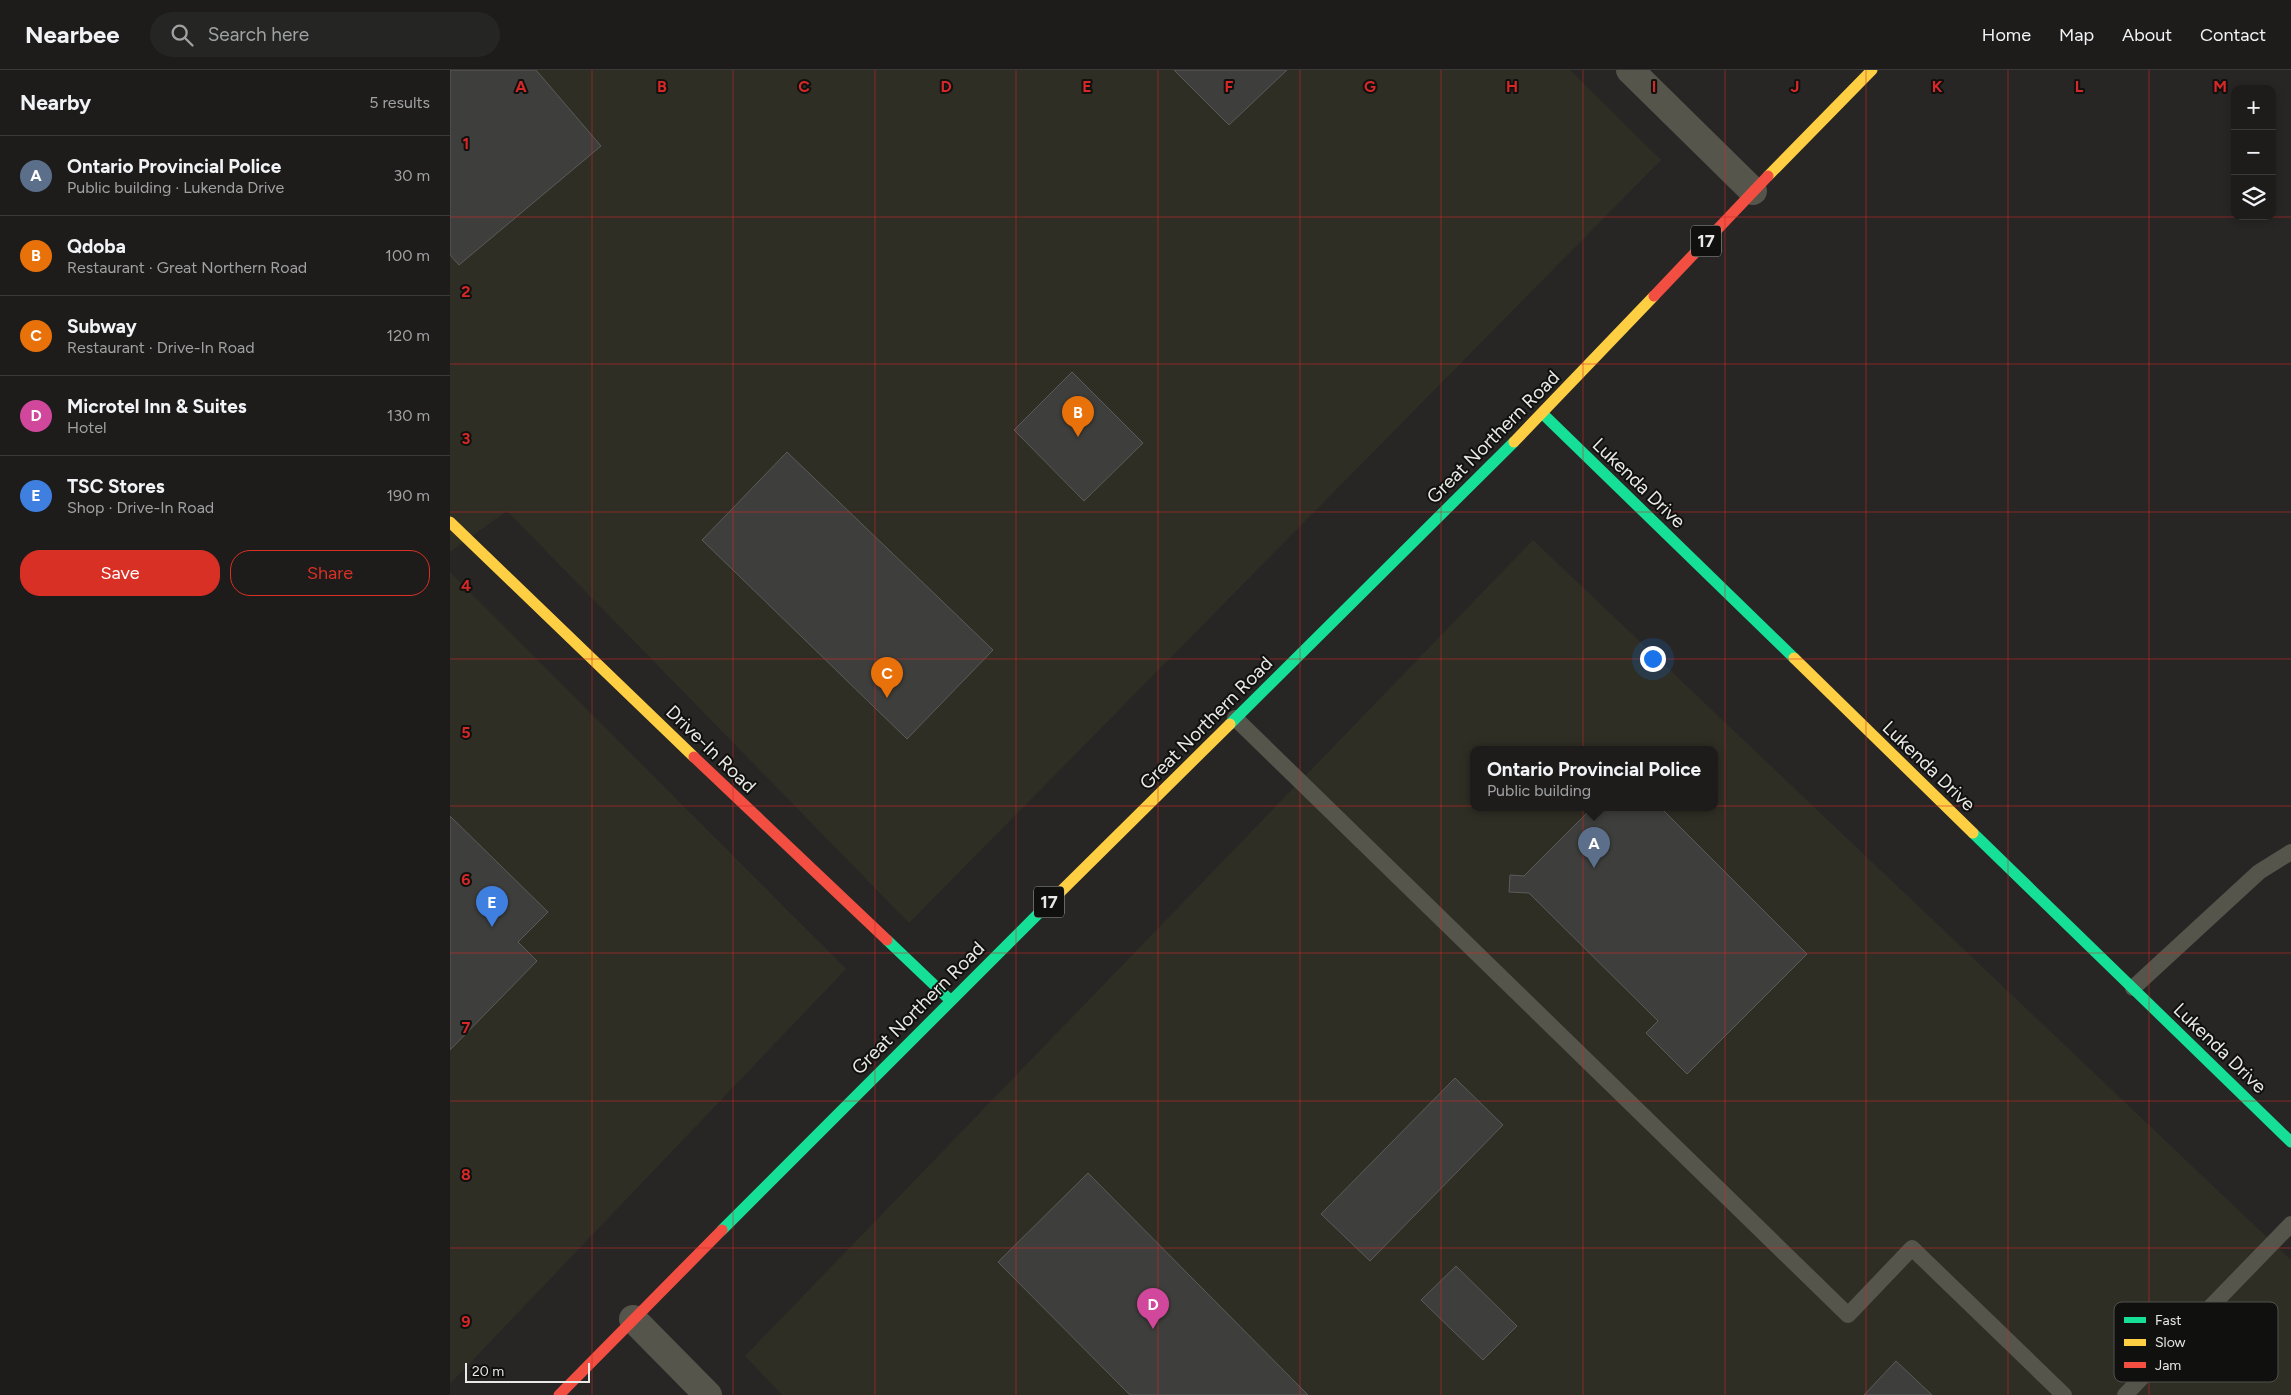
<!DOCTYPE html>
<html lang="en">
<head>
<meta charset="utf-8">
<style>
	body { margin:0; font-family:Figtree,sans-serif; background:#252524; color:#f1f3f6 }
	.controls { position:absolute; right:15px; top:15px; display:grid; overflow:hidden; border-radius:10px; box-shadow:0 2px 8px #0003 }
	.controls button { width:45px; height:45px; display:grid; place-items:center; padding:0; border:0; border-bottom:1px solid #3b3a3a; background:#1d1c1b; color:#f1f3f6; font:25px sans-serif }
	.scale { position:absolute; left:15px; bottom:12px; width:125px; box-sizing:border-box; padding-left:5px; border:2px solid #e8e8e5; border-top:0; font-size:14px; line-height:18px; white-space:nowrap; color:#e8e8e5; -webkit-text-stroke:4px #10100e; paint-order:stroke }
	.you { position:absolute; left:1202px; top:588px; width:18px; height:18px; margin:-12px; border:4px solid #fff; border-radius:50%; background:#1a73e8; box-shadow:0 0 0 8px #1a73e833 }
	.badge { display:grid; place-items:center; width:32px; height:32px; border-radius:50%; background:#d93025; color:#fff; font-size:16px; font-weight:700 }
	.pin { position:absolute; translate:-50% -41px; filter:drop-shadow(0 1px 2px #0008) }
	.pin::after { content:''; position:absolute; top:26px; width:18px; height:15px; background:inherit; clip-path:polygon(0 0,100% 0,50% 100%) }
	.popup { position:absolute; left:1020px; top:676px; width:248px; height:65px; box-sizing:border-box; display:grid; place-content:center; border-radius:10px; background:#1d1c1b; filter:drop-shadow(0 1px 4px #0005); font-size:16px; white-space:nowrap; color:#a0a1a3 }
	.popup b { font-size:19px; color:#f1f3f6 }
	.popup::after { content:''; position:absolute; left:50%; top:100%; margin-left:-10px; border:10px solid transparent; border-top-color:#1d1c1b }
	.list { margin:0; padding:0; list-style:none }
	h2 { display:flex; justify-content:space-between; align-items:center; height:65px; margin:0; padding:0 20px; font-size:21px }
	h2 small { font-size:16px; font-weight:400; color:#a0a1a3 }
	.list li { display:grid; grid-template-columns:32px 1fr auto; gap:15px; align-items:center; box-sizing:border-box; height:80px; padding:0 20px; border-top:1px solid #3b3a3a }
	.list b { display:block; font-size:19px; white-space:nowrap }
	.list p { margin:0; font-size:16px; white-space:nowrap; color:#a0a1a3 }
	.list em { font-size:16px; font-style:normal; color:#a0a1a3 }
	.actions { display:flex; gap:10px; padding:15px 20px }
	.actions a { flex:1; padding:11px 0; border:1px solid #d93025; border-radius:20px; text-align:center; font-size:18px; color:#d93025 }
	.actions .main { background:#d93025; color:#fff }
	.icon { flex:none; width:28px; height:28px; fill:none; stroke:currentColor; stroke-width:2; stroke-linecap:round; stroke-linejoin:round }
	.map { position:relative; flex:none; width:1841px; height:1325px; overflow:hidden }
	header { display:flex; align-items:center; gap:30px; box-sizing:border-box; height:70px; padding:0 25px; background:#1d1c1b; border-bottom:1px solid #3b3a3a }
	header strong { font-size:24px }
	nav { display:flex; gap:28px; margin-inline-start:auto; font-size:18px }
	.search { width:350px; height:45px; background:#252524; display:flex; align-items:center; gap:12px; box-sizing:border-box; padding:0 18px; border-radius:28px; color:#a0a1a3; font-size:19px }
	main { display:flex }
	aside { flex:1; background:#1d1c1b }
	.map>svg:first-child { display:block }
</style>
</head>
<body>
<header>
<strong>Nearbee</strong>
<div class="search"><svg class="icon" aria-label="search" viewBox="0 0 24 24"><circle cx="10" cy="10" r="6"/><path d="M15 15l6 6"/></svg>Search here</div>
<nav><a>Home</a><a>Map</a><a>About</a><a>Contact</a></nav>
</header>
<main>
<aside>
<h2>Nearby<small>5 results</small></h2>
<ul class="list">
<li><span class="badge" style="background:#5c6f8a">A</span><div><b>Ontario Provincial Police</b><p>Public building · Lukenda Drive</p></div><em>30 m</em></li>
<li><span class="badge" style="background:#e8710a">B</span><div><b>Qdoba</b><p>Restaurant · Great Northern Road</p></div><em>100 m</em></li>
<li><span class="badge" style="background:#e8710a">C</span><div><b>Subway</b><p>Restaurant · Drive-In Road</p></div><em>120 m</em></li>
<li><span class="badge" style="background:#d1479c">D</span><div><b>Microtel Inn &amp; Suites</b><p>Hotel</p></div><em>130 m</em></li>
<li><span class="badge" style="background:#3f7fe0">E</span><div><b>TSC Stores</b><p>Shop · Drive-In Road</p></div><em>190 m</em></li>
</ul>
<div class="actions"><a class="main">Save</a><a>Share</a></div>
</aside>
<div class="map">
<svg width="1841" height="1325" viewBox="0 0 1841 1325">
	<rect width="100%" height="100%" fill="#272624"/>
	<path fill="#2e2e25" fill-rule="evenodd" d="M0 0H1120L1211 90 459 853 57 441 0 482Z
		M1083 470 1841 1190V1325H332L295 1286ZM1024 679H1264V737H1024Z
		M0 502 396 899 0 1314Z"/>
	<path fill="#3e3e3c" stroke="#5c5b59" d="M0 0H86L151 76 9 195 0 185Z
		M724 0H837L779 55Z
		M622 302 693 373 634 431 564 360Z
		M337 382 543 580 457 669 252 470Z
		M1143 737H1210L1357 884 1237 1004 1196 963 1208 951 1079 823 1059 822 1060 805 1074 806Z
		M0 746 98 842 68 872 87 891 0 980Z
		M1005 1008 1053 1055 920 1191 871 1144Z
		M638 1103 858 1325H680L548 1192Z
		M1006 1196 1067 1256 1033 1290 971 1230Z
		M1446 1291 1482 1325H1414Z"/>
	<g fill="none" stroke-linecap="round" stroke-linejoin="round">
		<path stroke="#56554b" stroke-width="16" d="M785 648 1398 1245 1462 1178 1614 1325
			M1683 918 1809 802 1841 782
			M1675 1325 1841 1154"/>
		<path stroke="#56554b" stroke-width="28" d="M1180 0 1303 121
			M183 1249 258 1325"/>
		<path stroke="#16e098" stroke-width="11" d="M1093 344 1344 588
			M780 654 1064 372
			M1523 763 1841 1072
			M437 870 500 930
			M272 1160 593 839"/>
		<path stroke="#ffcf43" stroke-width="11" d="M1318 106 1422 0
			M1064 372 1204 226
			M0 452 244 687
			M1344 588 1523 763
			M593 839 780 654"/>
		<path stroke="#f24e42" stroke-width="11" d="M1204 226 1318 106
			M244 687 437 870
			M109 1325 272 1160"/>
	</g>
	<path fill="none" stroke="#d62828" stroke-width="1" stroke-opacity="0.55" d="M142 0V1325M283 0V1325M425 0V1325M566 0V1325M708 0V1325M850 0V1325M991 0V1325M1133 0V1325M1275 0V1325M1416 0V1325M1558 0V1325M1699 0V1325M0 147H1841M0 294H1841M0 442H1841M0 589H1841M0 736H1841M0 883H1841M0 1031H1841M0 1178H1841"/>
	<g text-anchor="middle" dominant-baseline="central" stroke-width="4" stroke-linejoin="round" paint-order="stroke">
		<g fill="#10100e" stroke="#a7a7a4" stroke-width="1">
			<rect x="1241" y="155.5" width="30" height="31" rx="4"/>
			<rect x="584" y="816.5" width="30" height="31" rx="4"/>
		</g>
		<g font-size="18" font-weight="bold" fill="#e8e8e5">
			<text x="1256" y="171">17</text>
			<text x="599" y="832">17</text>
		</g>
		<g font-size="19" fill="#e8e8e5" stroke="#10100e">
			<text transform="translate(1043 367) rotate(-45)">Great Northern Road</text>
			<text transform="translate(1189 413) rotate(44)">Lukenda Drive</text>
			<text transform="translate(756 653) rotate(-45)">Great Northern Road</text>
			<text transform="translate(261 679) rotate(44)">Drive-In Road</text>
			<text transform="translate(1479 696) rotate(44)">Lukenda Drive</text>
			<text transform="translate(468 938) rotate(-45)">Great Northern Road</text>
			<text transform="translate(1770 978) rotate(44)">Lukenda Drive</text>
		</g>
	</g>
	<rect x="1664" y="1232" width="164" height="80" rx="8" fill="#10100e" stroke="#51514e" stroke-width="1"/>
	<rect x="1674" y="1247" width="22" height="6" fill="#16e098"/>
	<rect x="1674" y="1269" width="22" height="7" fill="#ffcf43"/>
	<rect x="1674" y="1292" width="22" height="6" fill="#f24e42"/>
	<g font-size="14" fill="#e8e8e5">
		<text x="1705" y="1255">Fast</text>
		<text x="1705" y="1277">Slow</text>
		<text x="1705" y="1300">Jam</text>
	</g>
	<g font-size="16" text-anchor="middle" font-weight="bold" fill="#d62828" stroke="#10100e" stroke-width="4" stroke-linejoin="round" paint-order="stroke">
		<text x="71" y="22">A</text>
		<text x="212" y="22">B</text>
		<text x="354" y="22">C</text>
		<text x="496" y="22">D</text>
		<text x="637" y="22">E</text>
		<text x="779" y="22">F</text>
		<text x="920" y="22">G</text>
		<text x="1062" y="22">H</text>
		<text x="1204" y="22">I</text>
		<text x="1345" y="22">J</text>
		<text x="1487" y="22">K</text>
		<text x="1629" y="22">L</text>
		<text x="1770" y="22">M</text>
		<text x="16" y="79">1</text>
		<text x="16" y="227">2</text>
		<text x="16" y="374">3</text>
		<text x="16" y="521">4</text>
		<text x="16" y="668">5</text>
		<text x="16" y="815">6</text>
		<text x="16" y="963">7</text>
		<text x="16" y="1110">8</text>
		<text x="16" y="1257">9</text>
	</g>
</svg>
<div class="controls">
<button>+</button>
<button>−</button>
<button><svg class="icon" aria-label="layers" viewBox="0 0 24 24"><path d="M12 4l9 5-9 5-9-5zM3 14l9 5 9-5"/></svg></button>
</div>
<div class="scale">20 m</div>
<div class="you"></div>
<div class="pin badge" style="left:1144px;top:798px;background:#5c6f8a">A</div>
<div class="popup"><b>Ontario Provincial Police</b>Public building</div>
<div class="pin badge" style="left:628px;top:367px;background:#e8710a">B</div>
<div class="pin badge" style="left:437px;top:628px;background:#e8710a">C</div>
<div class="pin badge" style="left:703px;top:1259px;background:#d1479c">D</div>
<div class="pin badge" style="left:42px;top:857px;background:#3f7fe0">E</div>
</div>
</main>
</body>
</html>
